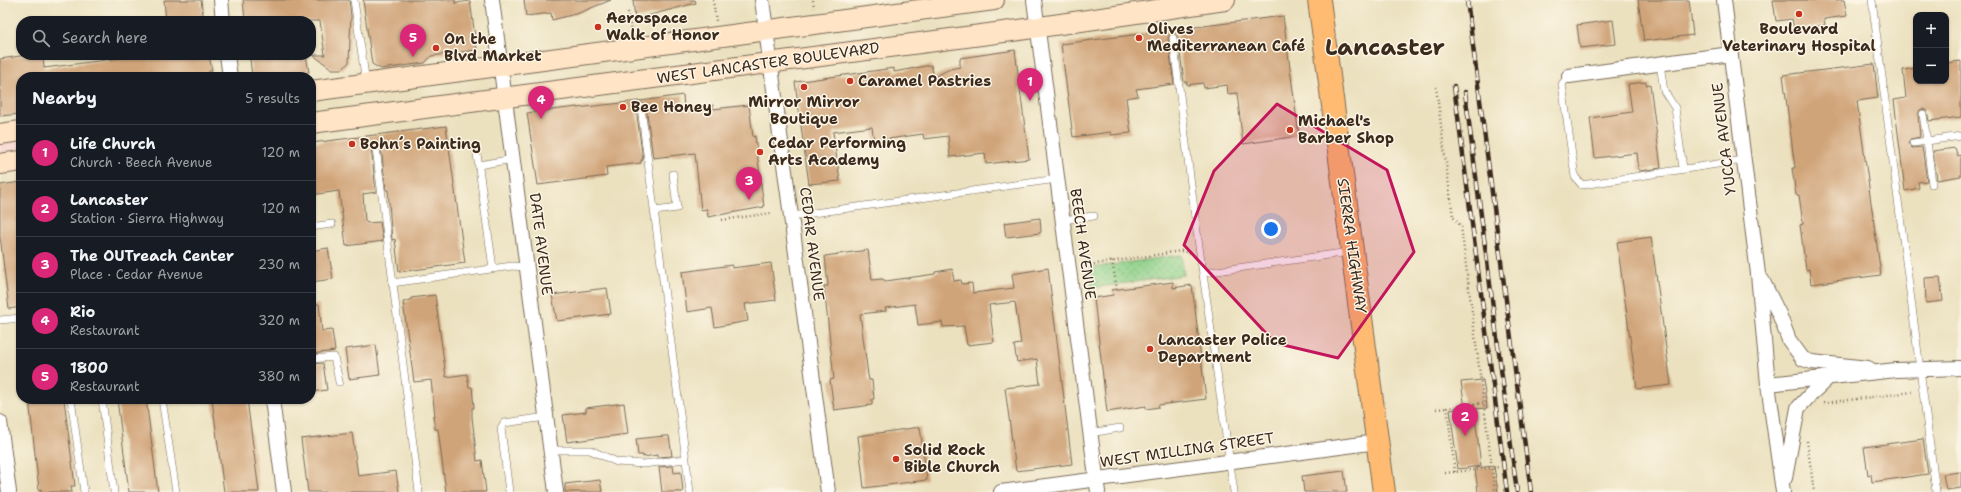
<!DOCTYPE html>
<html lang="en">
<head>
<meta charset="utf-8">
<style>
	body { margin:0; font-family:"Shantell Sans",sans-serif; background:#20242c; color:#f1f3f6 }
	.controls { position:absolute; right:12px; top:12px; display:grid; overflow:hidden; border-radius:8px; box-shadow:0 1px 3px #0004 }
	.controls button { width:36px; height:36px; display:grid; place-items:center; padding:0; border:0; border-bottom:1px solid #363941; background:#171b24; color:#f1f3f6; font:20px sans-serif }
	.you { position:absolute; left:1271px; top:229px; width:14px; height:14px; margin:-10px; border:3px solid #fff; border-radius:50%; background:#1a73e8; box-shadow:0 0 0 6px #1a73e833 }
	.badge { display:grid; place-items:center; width:26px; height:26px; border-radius:50%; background:#db2777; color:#fff; font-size:13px; font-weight:700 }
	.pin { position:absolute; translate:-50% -33px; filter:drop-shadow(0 1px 2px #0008) }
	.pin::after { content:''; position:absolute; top:21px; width:14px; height:12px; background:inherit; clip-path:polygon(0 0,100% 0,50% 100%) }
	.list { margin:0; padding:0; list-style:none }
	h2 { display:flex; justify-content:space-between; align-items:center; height:52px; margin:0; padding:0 16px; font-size:17px }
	h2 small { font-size:13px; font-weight:400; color:#9ea1a6 }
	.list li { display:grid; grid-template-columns:26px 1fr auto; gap:12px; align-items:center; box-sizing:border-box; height:56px; padding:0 16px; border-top:1px solid #363941 }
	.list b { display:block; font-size:15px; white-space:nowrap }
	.list p { margin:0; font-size:13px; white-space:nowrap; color:#9ea1a6 }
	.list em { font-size:13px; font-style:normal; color:#9ea1a6 }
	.icon { flex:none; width:22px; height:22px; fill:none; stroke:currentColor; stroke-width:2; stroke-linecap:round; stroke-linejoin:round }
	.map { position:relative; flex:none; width:1961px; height:492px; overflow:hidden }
	.search { position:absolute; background:#171b24; box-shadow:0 1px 3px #0004; left:16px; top:16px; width:300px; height:44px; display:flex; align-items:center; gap:10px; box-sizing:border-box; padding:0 14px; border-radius:16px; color:#9ea1a6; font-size:15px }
	.panel { position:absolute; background:#171b24; box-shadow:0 1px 3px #0004; left:16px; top:72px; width:300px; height:332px; border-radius:16px }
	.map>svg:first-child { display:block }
</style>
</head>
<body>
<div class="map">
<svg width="1961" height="492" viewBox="0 0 1961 492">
	<defs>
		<pattern id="garden-dots" width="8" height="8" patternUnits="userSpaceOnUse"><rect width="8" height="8" fill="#8ed18a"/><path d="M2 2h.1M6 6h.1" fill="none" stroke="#75aa70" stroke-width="1.8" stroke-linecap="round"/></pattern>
	</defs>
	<rect width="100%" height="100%" fill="#fcf5e5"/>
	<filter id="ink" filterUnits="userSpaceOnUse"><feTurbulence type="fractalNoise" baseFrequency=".025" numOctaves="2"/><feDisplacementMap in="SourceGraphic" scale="8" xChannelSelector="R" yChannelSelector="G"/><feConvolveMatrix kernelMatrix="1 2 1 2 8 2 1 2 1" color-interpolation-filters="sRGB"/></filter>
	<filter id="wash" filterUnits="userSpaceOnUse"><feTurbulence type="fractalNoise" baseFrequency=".012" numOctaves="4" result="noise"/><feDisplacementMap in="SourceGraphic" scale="16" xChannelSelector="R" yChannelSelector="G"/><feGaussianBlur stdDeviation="0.9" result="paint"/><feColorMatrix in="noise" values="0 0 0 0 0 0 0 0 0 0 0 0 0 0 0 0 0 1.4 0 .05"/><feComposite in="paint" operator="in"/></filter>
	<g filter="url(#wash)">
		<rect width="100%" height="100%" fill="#ebe1bf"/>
		<path fill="#f7d0cb" d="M21 137V157L0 160V140Z"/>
		<path fill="url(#garden-dots)" stroke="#647e54" d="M1181 255 1184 275 1092 288 1089 268Z"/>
		<g id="blocks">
			<path fill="#d0a479" d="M164 0H201L204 21H166Z
				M243 0H349L351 16 349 62 343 69H332L313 55H325L320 21H245Z
				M363 0H455V3L470 1 477 50 431 56 425 63 381 69 372 64Z
				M524 0H611L579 13 552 20 551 13 526 16Z
				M633 0H695L696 3 635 19Z
				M1638 0H1689L1693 35 1644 41Z
				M1773 0H1844L1847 16 1824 19 1825 25 1794 29 1792 19 1776 21Z
				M1283 16 1299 136 1243 144 1237 93 1228 94 1227 85 1204 88 1203 83 1187 85V82H1184L1178 37 1173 33 1170 34 1168 39 1174 84 1136 89 1138 96 1126 98 1131 133 1111 135V132L1073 137 1061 44Z
				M1613 20 1616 44 1580 48 1577 25Z
				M1015 50 1029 159 986 164 985 153 950 157 948 136 924 139 923 134 874 141 872 127 833 132 840 181 809 184 795 82 894 68V72L931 65 934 77 950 69 960 67V58Z
				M27 55H43L44 68 145 55H209L212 71H209V77H21V114L0 116V59Z
				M252 55H306L309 72 294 75 295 77H252L250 59H252Z
				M1961 61V117L1929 121 1927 111 1923 109 1920 110 1918 115 1920 137 1910 139 1908 143 1912 148 1922 147 1927 181 1918 182 1919 188 1905 191 1894 100 1906 98 1903 70 1916 68V81H1946V63Z
				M1874 64 1878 98 1857 101 1881 275 1811 284 1809 269 1806 270 1800 225 1803 224 1799 195H1796L1792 168H1795L1783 75Z
				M1646 82V85L1650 84 1661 168 1639 171 1637 153 1595 158 1590 118 1632 112 1628 84Z
				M683 95 684 109 713 105V109L749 105 753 137 755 136 764 207 708 217 707 209 701 210 695 153 653 158 646 106 641 102 638 103 636 108 643 160H641V163L606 167 607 176 538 185 527 113 577 107V108L648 100Z
				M446 126 465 263 399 272 395 239 392 240 388 190H386L381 147 378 143 373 144 371 148 376 192 363 194 365 221 367 223 380 222 383 241 346 246 339 191 311 195V143Z
				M1955 148 1958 156 1961 155V176L1937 180 1933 151Z
				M21 182V307L9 309 0 236V185Z
				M1040 218 1041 231 1040 233 1006 237 1004 223Z
				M1651 237 1671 385 1637 389 1617 242Z
				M328 248 333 279 311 282V251Z
				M868 250 872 280 882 279 886 281 935 274V272L952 269 954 281 961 280 962 284 972 283 973 293 1014 288 1012 274 1048 268 1072 464 1016 471 1005 388 1040 384 1037 359 1017 362 1014 345 1021 344 1015 302 989 305 994 342 967 345 964 326 943 327 942 322 918 325 915 304 885 308 886 311 860 314 868 375 869 380H872L874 399H872V405L834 410 830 380 834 379 824 286H828L825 256Z
				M771 263 776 300 745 304 748 321 715 327 712 308 687 312 682 272 732 265V268Z
				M1940 277 1943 301 1926 303 1925 278Z
				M1173 282V288L1192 285 1206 399 1158 405 1159 407 1146 409V406L1107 412 1094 298 1113 295 1112 290Z
				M607 288 611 314 557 321 552 295Z
				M435 295 446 377 467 374 469 387H472L474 408H472V417L477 461 482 460 486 492H446L438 429H435L433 416H435L431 380 414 382 403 302 411 300V298Z
				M311 304H319L322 331 332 330 335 351 311 354Z
				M376 345 380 375 349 379 345 349Z
				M323 363 327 390 311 392V364Z
				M1483 380 1487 408 1474 409 1481 466 1458 469 1450 410 1465 408 1461 382Z
				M29 399H64L75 486H71L72 492H41V489L39 490Z
				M117 399H146L158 492H129Z
				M212 399H247L259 492H224Z
				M624 403 628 434 567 442 563 415 586 412V408Z
				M920 427 927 480 864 488 858 436Z
				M352 433 358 476 396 471 399 492H308L301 439Z
				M664 436H669L672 456 657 457V455L643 457V455H638L636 439Z
				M1923 439 1928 474 1872 482 1871 474 1868 475 1864 447Z
				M673 466 674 473 681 472 683 492H662L659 467Z
				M1494 466 1498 492H1478L1475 468Z
				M1344 471 1347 492H1304L1302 476Z
				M1961 472V488L1946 490 1943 474Z
				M600 480 602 492H565V484Z"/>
		</g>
	</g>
	<g filter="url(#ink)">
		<use href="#blocks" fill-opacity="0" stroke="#796a56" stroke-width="1"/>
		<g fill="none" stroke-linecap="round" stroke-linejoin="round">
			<g stroke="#796a56" stroke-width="8">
				<path id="lane" d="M354 0 366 83
					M1872 0 1936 492
					M1173 38 1196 225 1234 492
					M1660 64 1664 91 1675 108 1683 169
					M1569 76 1562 84 1575 177 1582 185 1743 160
					M641 107 690 492
					M1913 143 1927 141 1923 114
					M476 147 493 268
					M376 148 419 492
					M479 165 513 159
					M1932 184 1927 141 1961 136
					M655 211 677 208 673 174
					M792 216 1057 179
					M1062 220 1094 216
					M311 227 332 224
					M1203 273 1349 252
					M392 283 512 266 526 267
					M0 320 21 318
					M311 359 334 357 339 382
					M71 399 84 492
					M102 399 114 492
					M162 399 176 492
					M1090 433 1120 428
					M551 450H590L617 462 643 464 686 459
					M509 492 501 428 504 423 546 417"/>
			</g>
			<g stroke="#796a56" stroke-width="16">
				<path id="street" d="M221 0 223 21
					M492 0 556 492
					M762 0 828 492
					M1034 0 1098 492
					M1724 0 1758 274 1768 384 1783 492
					M227 55 230 77
					M1569 76 1731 54
					M1762 280 1779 314 1789 340 1803 359 1812 362 1868 368
					M1768 384 1896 370 1961 368
					M272 399 284 492
					M0 422 9 492
					M1785 478 1798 408 1811 394 1828 378
					M1001 492 1377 442"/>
			</g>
			<g stroke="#796a56" stroke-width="22">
				<path id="secondary" d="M311 91 994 0
					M311 123 1019 30 1225 0
					M0 134 21 131
					M0 164 21 161"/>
			</g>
			<g stroke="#796a56" stroke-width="24">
				<path id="primary" d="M1319 0 1384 492"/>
			</g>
			<path stroke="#796a56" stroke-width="2.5" stroke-dasharray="1 3" stroke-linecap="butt" d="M713 0 716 21
				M813 0 814 8
				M628 12 631 31
				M1436 87 1453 217 1461 226 1495 492
				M722 220 772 213
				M1112 261 1117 289
				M1082 266 1181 251 1190 253
				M1824 403 1912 392
				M1436 409 1447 408
				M1807 441 1814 492
				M1455 472 1447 408 1490 402
				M1445 473 1499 467"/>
			<use href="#lane" stroke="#fff" stroke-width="7"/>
			<use href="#street" stroke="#fff" stroke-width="14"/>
			<use href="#secondary" stroke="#ffe4c6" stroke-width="20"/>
			<use href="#primary" stroke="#febb71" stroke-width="22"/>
			<g stroke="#3b2a1e" stroke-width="4.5">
				<path id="rail" d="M1467 0 1531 492
					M1454 86 1507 492
					M1465 92 1517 492"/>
			</g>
			<use href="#rail" stroke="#fcf5e5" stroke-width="3" stroke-dasharray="9" stroke-linecap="butt"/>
		</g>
	</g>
	<path fill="#c2185b" fill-opacity="0.2" stroke="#c2185b" stroke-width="3" stroke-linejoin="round" d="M1277 104 1387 170 1414 252 1338 358 1275 343 1184 245 1214 171Z"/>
	<g fill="#c8321e" stroke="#fcf5e5" stroke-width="1.5">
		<circle cx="1799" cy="14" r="4"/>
		<circle cx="598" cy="27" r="4"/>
		<circle cx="1139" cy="38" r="4"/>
		<circle cx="436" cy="48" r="4"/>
		<circle cx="850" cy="81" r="4"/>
		<circle cx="804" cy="87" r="4"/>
		<circle cx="623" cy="107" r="4"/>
		<circle cx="1290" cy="130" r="4"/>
		<circle cx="352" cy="144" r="4"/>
		<circle cx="760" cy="152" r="4"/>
		<circle cx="1150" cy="349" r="4"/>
		<circle cx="896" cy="459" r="4"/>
	</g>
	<g text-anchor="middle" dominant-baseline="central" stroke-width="3" stroke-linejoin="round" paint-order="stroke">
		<g font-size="15" font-weight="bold" fill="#3b2a1e" stroke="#fcf5e5" text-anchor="start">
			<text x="606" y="18">Aerospace<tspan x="606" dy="17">Walk of Honor</tspan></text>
			<text x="1147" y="29">Olives<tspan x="1147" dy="17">Mediterranean Café</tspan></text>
			<text x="1799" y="29" text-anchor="middle">Boulevard<tspan x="1799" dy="17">Veterinary Hospital</tspan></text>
			<text x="444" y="39">On the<tspan x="444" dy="17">Blvd Market</tspan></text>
			<text x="858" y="81">Caramel Pastries</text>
			<text x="804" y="102" text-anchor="middle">Mirror Mirror<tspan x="804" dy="17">Boutique</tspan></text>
			<text x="631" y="107">Bee Honey</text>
			<text x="1298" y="121">Michael's<tspan x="1298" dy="17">Barber Shop</tspan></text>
			<text x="768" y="143">Cedar Performing<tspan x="768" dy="17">Arts Academy</tspan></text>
			<text x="360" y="144">Bohn´s Painting</text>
			<text x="1158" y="340">Lancaster Police<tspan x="1158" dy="17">Department</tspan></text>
			<text x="904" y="450">Solid Rock<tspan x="904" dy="17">Bible Church</tspan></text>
		</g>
		<g font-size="15" fill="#3b2a1e" stroke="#fcf5e5">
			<text transform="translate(768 63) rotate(-8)">WEST LANCASTER BOULEVARD</text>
			<text transform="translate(1724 139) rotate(-97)">YUCCA AVENUE</text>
			<text transform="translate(541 244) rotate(83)">DATE AVENUE</text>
			<text transform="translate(812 244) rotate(83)">CEDAR AVENUE</text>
			<text transform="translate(1083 244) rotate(82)">BEECH AVENUE</text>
			<text transform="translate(1352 246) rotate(82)">SIERRA HIGHWAY</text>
			<text transform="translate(1187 450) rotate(-8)">WEST MILLING STREET</text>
		</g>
		<g font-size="23" font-weight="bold" fill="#3b2a1e" stroke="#fcf5e5">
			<text x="1385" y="47">Lancaster</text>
		</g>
	</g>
</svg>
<div class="controls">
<button>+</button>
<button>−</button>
</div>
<div class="you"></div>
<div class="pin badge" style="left:1030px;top:101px">1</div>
<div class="pin badge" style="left:1465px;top:436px">2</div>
<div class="pin badge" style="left:749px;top:200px">3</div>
<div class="pin badge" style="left:541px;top:119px">4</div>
<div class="pin badge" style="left:413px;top:57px">5</div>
<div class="search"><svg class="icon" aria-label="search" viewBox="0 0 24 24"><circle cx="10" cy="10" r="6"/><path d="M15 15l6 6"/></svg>Search here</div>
<section class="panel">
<h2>Nearby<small>5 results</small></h2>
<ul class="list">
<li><span class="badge">1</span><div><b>Life Church</b><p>Church · Beech Avenue</p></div><em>120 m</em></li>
<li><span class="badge">2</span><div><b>Lancaster</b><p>Station · Sierra Highway</p></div><em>120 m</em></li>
<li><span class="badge">3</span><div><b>The OUTreach Center</b><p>Place · Cedar Avenue</p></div><em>230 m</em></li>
<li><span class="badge">4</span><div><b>Rio</b><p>Restaurant</p></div><em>320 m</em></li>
<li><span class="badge">5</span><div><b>1800</b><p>Restaurant</p></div><em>380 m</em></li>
</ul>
</section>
</div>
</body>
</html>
